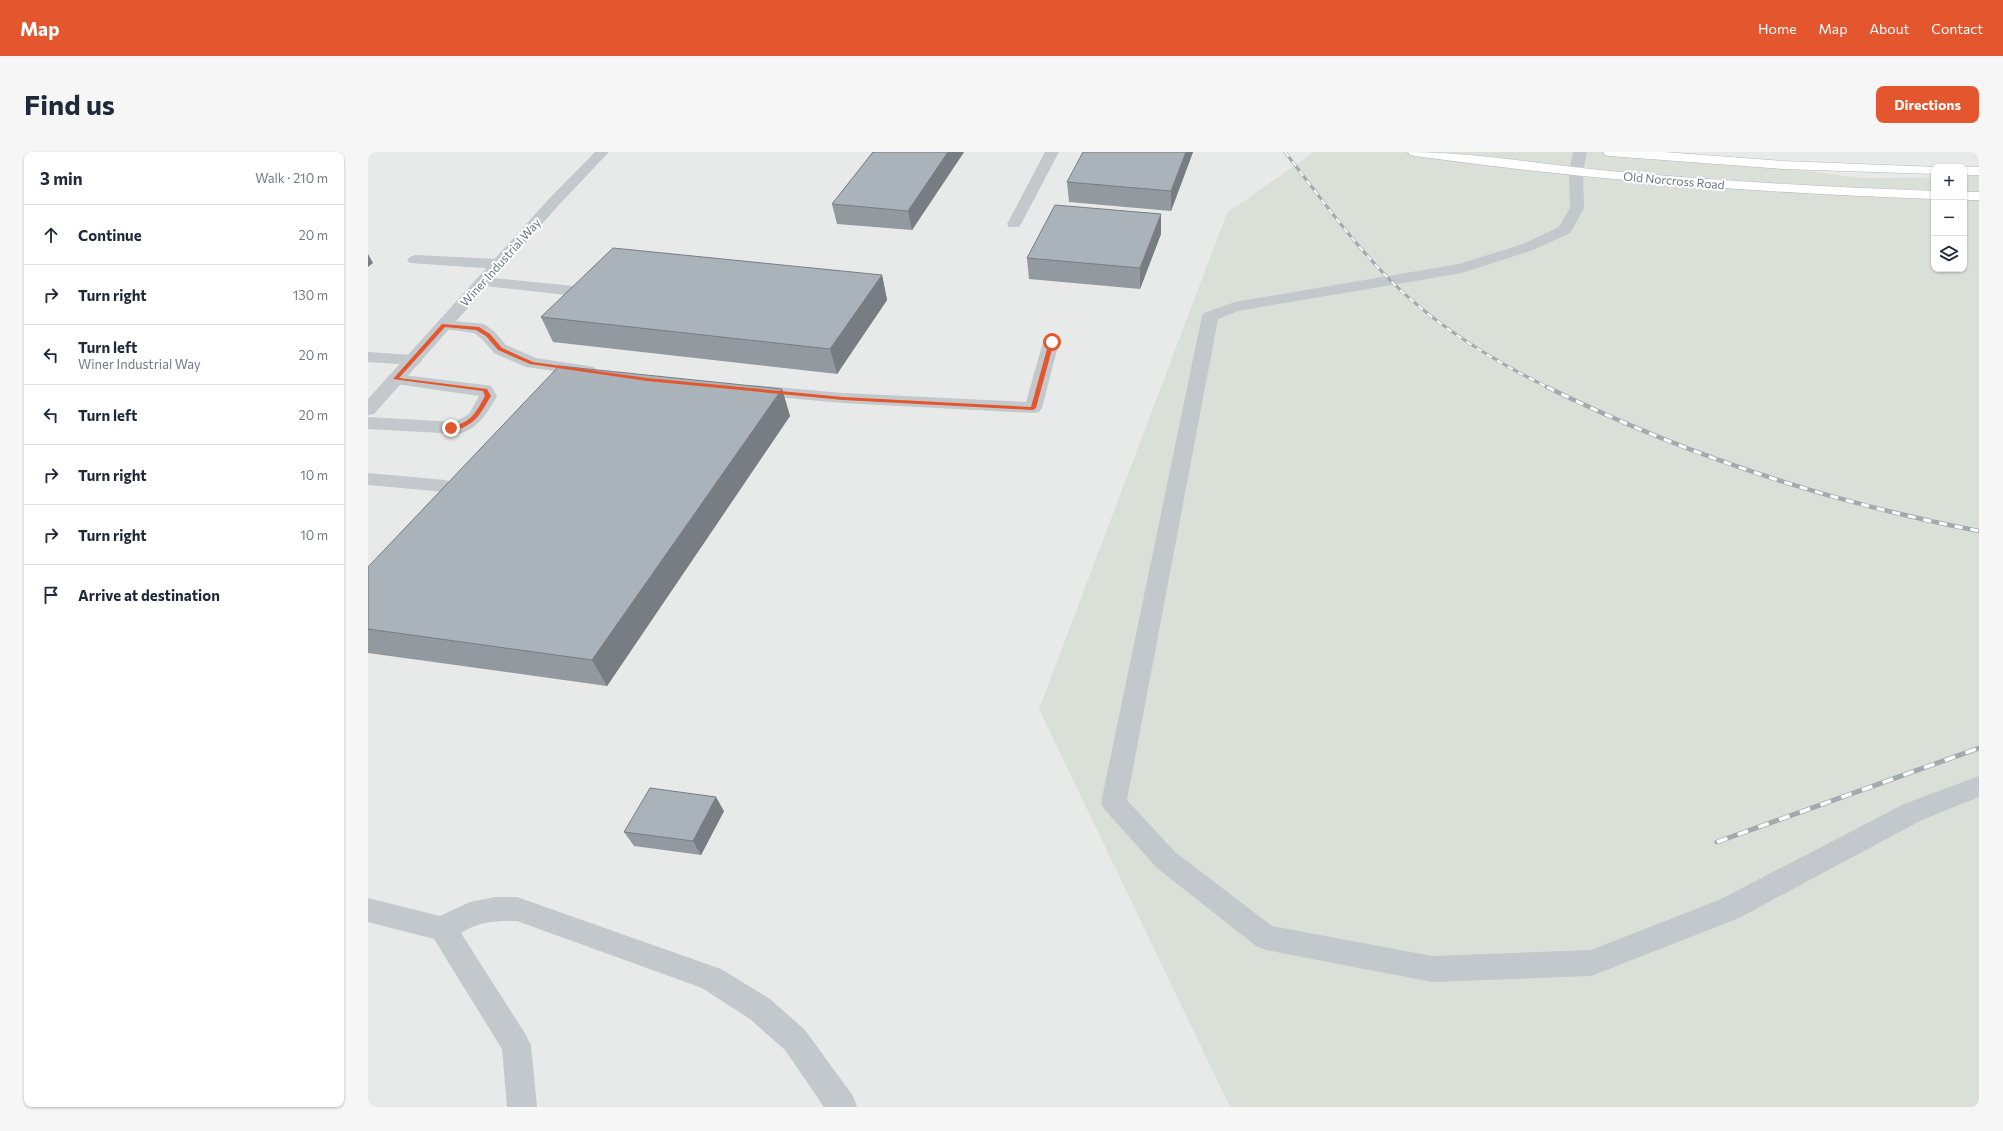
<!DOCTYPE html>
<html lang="en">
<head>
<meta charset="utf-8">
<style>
	body { margin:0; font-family:Commissioner,sans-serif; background:#f6f6f7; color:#1f2937 }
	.controls { position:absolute; right:12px; top:12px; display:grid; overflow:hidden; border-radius:8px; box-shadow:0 1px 3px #0004 }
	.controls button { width:36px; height:36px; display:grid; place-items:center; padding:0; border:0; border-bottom:1px solid #e0e1e3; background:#fff; color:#1f2937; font:20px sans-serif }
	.stop { position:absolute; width:12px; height:12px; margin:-9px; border:3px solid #e4572e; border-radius:50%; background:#fff }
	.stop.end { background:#e4572e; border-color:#fff; box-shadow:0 1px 4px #0008 }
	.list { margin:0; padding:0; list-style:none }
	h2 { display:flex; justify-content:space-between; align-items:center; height:52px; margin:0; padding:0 16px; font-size:17px }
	h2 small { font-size:13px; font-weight:400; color:#747a83 }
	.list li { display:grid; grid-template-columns:26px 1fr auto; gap:12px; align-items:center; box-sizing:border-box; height:60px; padding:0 16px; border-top:1px solid #e0e1e3 }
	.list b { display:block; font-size:15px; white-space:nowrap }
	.list p { margin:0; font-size:13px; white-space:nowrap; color:#747a83 }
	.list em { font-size:13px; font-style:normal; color:#747a83 }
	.icon { flex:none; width:22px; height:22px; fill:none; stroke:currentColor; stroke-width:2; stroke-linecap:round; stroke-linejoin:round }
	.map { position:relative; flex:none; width:1611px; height:955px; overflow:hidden; border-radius:8px }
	header { display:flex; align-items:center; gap:24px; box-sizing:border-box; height:56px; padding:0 20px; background:#e4572e; color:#fff }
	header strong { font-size:19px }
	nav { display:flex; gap:22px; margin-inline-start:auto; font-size:14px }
	.intro { display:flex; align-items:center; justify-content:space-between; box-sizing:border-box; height:96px; padding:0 24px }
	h1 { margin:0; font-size:28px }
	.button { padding:10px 18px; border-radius:8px; background:#e4572e; color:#fff; font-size:14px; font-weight:700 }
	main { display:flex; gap:24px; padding:0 24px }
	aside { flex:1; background:#fff; border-radius:8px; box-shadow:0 1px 3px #0004 }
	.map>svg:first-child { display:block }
</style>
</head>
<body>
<header>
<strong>Map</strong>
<nav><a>Home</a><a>Map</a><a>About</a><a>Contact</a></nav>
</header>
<div class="intro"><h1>Find us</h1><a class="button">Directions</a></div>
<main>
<aside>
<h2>3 min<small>Walk · 210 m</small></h2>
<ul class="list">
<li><svg class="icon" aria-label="ahead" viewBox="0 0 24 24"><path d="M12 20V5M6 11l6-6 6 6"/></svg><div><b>Continue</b></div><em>20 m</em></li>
<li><svg class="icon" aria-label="right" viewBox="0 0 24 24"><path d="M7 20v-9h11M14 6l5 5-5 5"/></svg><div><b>Turn right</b></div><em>130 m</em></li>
<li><svg class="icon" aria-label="left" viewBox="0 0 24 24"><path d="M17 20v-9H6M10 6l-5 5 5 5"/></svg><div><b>Turn left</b><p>Winer Industrial Way</p></div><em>20 m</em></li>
<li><svg class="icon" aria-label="left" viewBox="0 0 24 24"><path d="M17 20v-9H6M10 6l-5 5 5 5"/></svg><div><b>Turn left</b></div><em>20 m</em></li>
<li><svg class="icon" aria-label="right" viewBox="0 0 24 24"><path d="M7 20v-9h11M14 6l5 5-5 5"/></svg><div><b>Turn right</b></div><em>10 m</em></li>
<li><svg class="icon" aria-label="right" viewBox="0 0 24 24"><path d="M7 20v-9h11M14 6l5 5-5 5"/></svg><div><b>Turn right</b></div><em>10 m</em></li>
<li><svg class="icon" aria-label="arrive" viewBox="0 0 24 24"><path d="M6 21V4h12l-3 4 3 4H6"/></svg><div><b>Arrive at destination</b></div></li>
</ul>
</aside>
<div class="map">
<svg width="1611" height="955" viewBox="0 0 1611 955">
	<rect width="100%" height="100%" fill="#fafaf8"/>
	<path fill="#e8e9e9" d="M0 0H1001L1611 955H0Z
		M1307 0H1611V24H1596V15H1566V25L1493 26Z"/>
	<path fill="#dadfd7" d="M946 0H1307L1493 26 1566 25V117H1596V24H1611V955H862L671 557 859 61Z"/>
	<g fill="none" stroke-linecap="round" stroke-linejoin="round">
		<g stroke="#b3babf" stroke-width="1">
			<path id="secondary" d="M1040 0C1108 0 1175 13 1242 19 1350 29 1458 35 1566 39V47C1392 41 1219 28 1047 4L1042 3Z
				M1235 0H1296L1415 9 1570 15H1566V22L1415 17 1242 4 1237 3Z
				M1596 15H1611V23H1596Z
				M1596 40H1611V48H1596Z"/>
		</g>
		<path fill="#c3c8cc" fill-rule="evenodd" d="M677 0H691L653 72 651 75H641L639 72Z
			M1205 0H1219L1215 20 1216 56 1204 78 1202 81 1165 98 1094 121 870 159 850 167 759 648 807 700 904 774 1064 804 1223 798 1351 748 1536 652 1611 624V645L1554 668 1371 766 1223 824 1064 830 898 798 888 794 789 716 737 658 733 651 834 164 836 161 867 150 1091 112 1155 92 1191 75 1202 56 1201 20Z
			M47 103 130 107 135 109 138 112 135 115 130 117 42 111 39 108 42 105Z
			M114 125 216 135 222 137 224 140 222 143 216 145 108 133 106 130 108 127Z
			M76 168 116 172 126 179 138 193 168 206 220 214 226 215 229 219 226 223 220 224 158 215 126 201 114 187 106 181 70 176 68 173 70 170Z
			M683 185 689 186 691 190 674 256 671 260 665 261 475 251 386 243 380 242 377 238 380 234 386 233 475 241 658 250 675 190 677 186Z
			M0 200 45 203 51 204 54 208 51 212 45 213 0 210Z
			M27 222 117 233 123 234 129 244C119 261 111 276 91 282L0 277V265L87 270 101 262 111 244 21 231 18 227 21 223Z
			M0 321 77 328 84 330 87 334 84 338 77 340 0 333Z
			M127 745H149L353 817 402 847 437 878 485 944 489 955H456L417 898 382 867 334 836 149 769C128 769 111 769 93 781L158 883 163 893 169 955H139L134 897 66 787 0 770V746L72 764 102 750Z"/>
		<path fill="#c3c8cc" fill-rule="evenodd" d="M227 0H241L189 55 6 262 0 263V247L179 49Z"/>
		<use href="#secondary" fill="#fff" fill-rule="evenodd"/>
		<g stroke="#a2aab0" stroke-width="3">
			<path id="rail-far2" d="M917 0C951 44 984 90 1023 129 1068 174 1124 208 1181 236"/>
		</g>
		<g stroke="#a2aab0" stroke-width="4.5">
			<path id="rail-far1" d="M1179 235C1317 303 1460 350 1611 379"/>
		</g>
		<g stroke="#a2aab0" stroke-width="5">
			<path id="rail" d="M1349 690 1611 596"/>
		</g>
		<use href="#rail-far2" stroke="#fff" stroke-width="2" stroke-dasharray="6" stroke-linecap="butt"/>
		<use href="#rail-far1" stroke="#fff" stroke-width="3" stroke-dasharray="8" stroke-linecap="butt"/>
		<use href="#rail" stroke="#fff" stroke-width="3.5" stroke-dasharray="11" stroke-linecap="butt"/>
	</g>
	<path fill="#929a9f" d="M505 0H596L544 78 469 72 464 52Z
		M825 0 803 59 701 50 699 30Z
		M793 62V82L772 137 661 127 659 106Z
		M514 123 519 148 469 222 185 190 173 165Z
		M414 237 422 264 239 534 0 501V415Z
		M356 659 333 703 266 694 256 680Z"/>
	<path fill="#777d82" d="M580 0H596L544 78 540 59Z
		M818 0H825L803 59V39Z
		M793 62V82L772 137V116Z
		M0 102 5 111 0 115Z
		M514 123 519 148 469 222 462 197Z
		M414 237 422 264 239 534 224 508Z
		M348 645 356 659 333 703 325 689Z"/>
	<path fill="#aab3b9" stroke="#777d82" d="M505 0H580L540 59 464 52Z
		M715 0H818L803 39 699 30Z
		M687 53 793 62 772 116 659 106Z
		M245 96 514 123 462 197 173 165Z
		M191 214 414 237 224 508 0 477V415Z
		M282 636 348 645 325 689 256 680Z"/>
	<path fill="#e4572e" d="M74 172 111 175 122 182 134 196 165 210 279 226 475 245 663 255 681 190 684 189 686 190 668 256 665 258 475 248 279 229 162 212 130 198 118 184 108 178 77 175 31 226 119 237 123 244C112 262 106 276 83 278L81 275C103 271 107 262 117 244L115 239 25 227Z"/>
	<g text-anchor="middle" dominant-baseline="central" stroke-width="4" stroke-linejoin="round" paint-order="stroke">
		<g font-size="12" fill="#657683" stroke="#fff">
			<text transform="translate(1306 28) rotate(5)">Old Norcross Road</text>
			<text transform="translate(132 110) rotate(-48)">Winer Industrial Way</text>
		</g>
	</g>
</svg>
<div class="controls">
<button>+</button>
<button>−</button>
<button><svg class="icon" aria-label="layers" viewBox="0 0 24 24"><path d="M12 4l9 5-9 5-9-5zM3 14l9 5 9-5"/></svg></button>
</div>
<div class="stop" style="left:684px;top:190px"></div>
<div class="stop end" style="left:83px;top:276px"></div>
</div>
</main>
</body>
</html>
